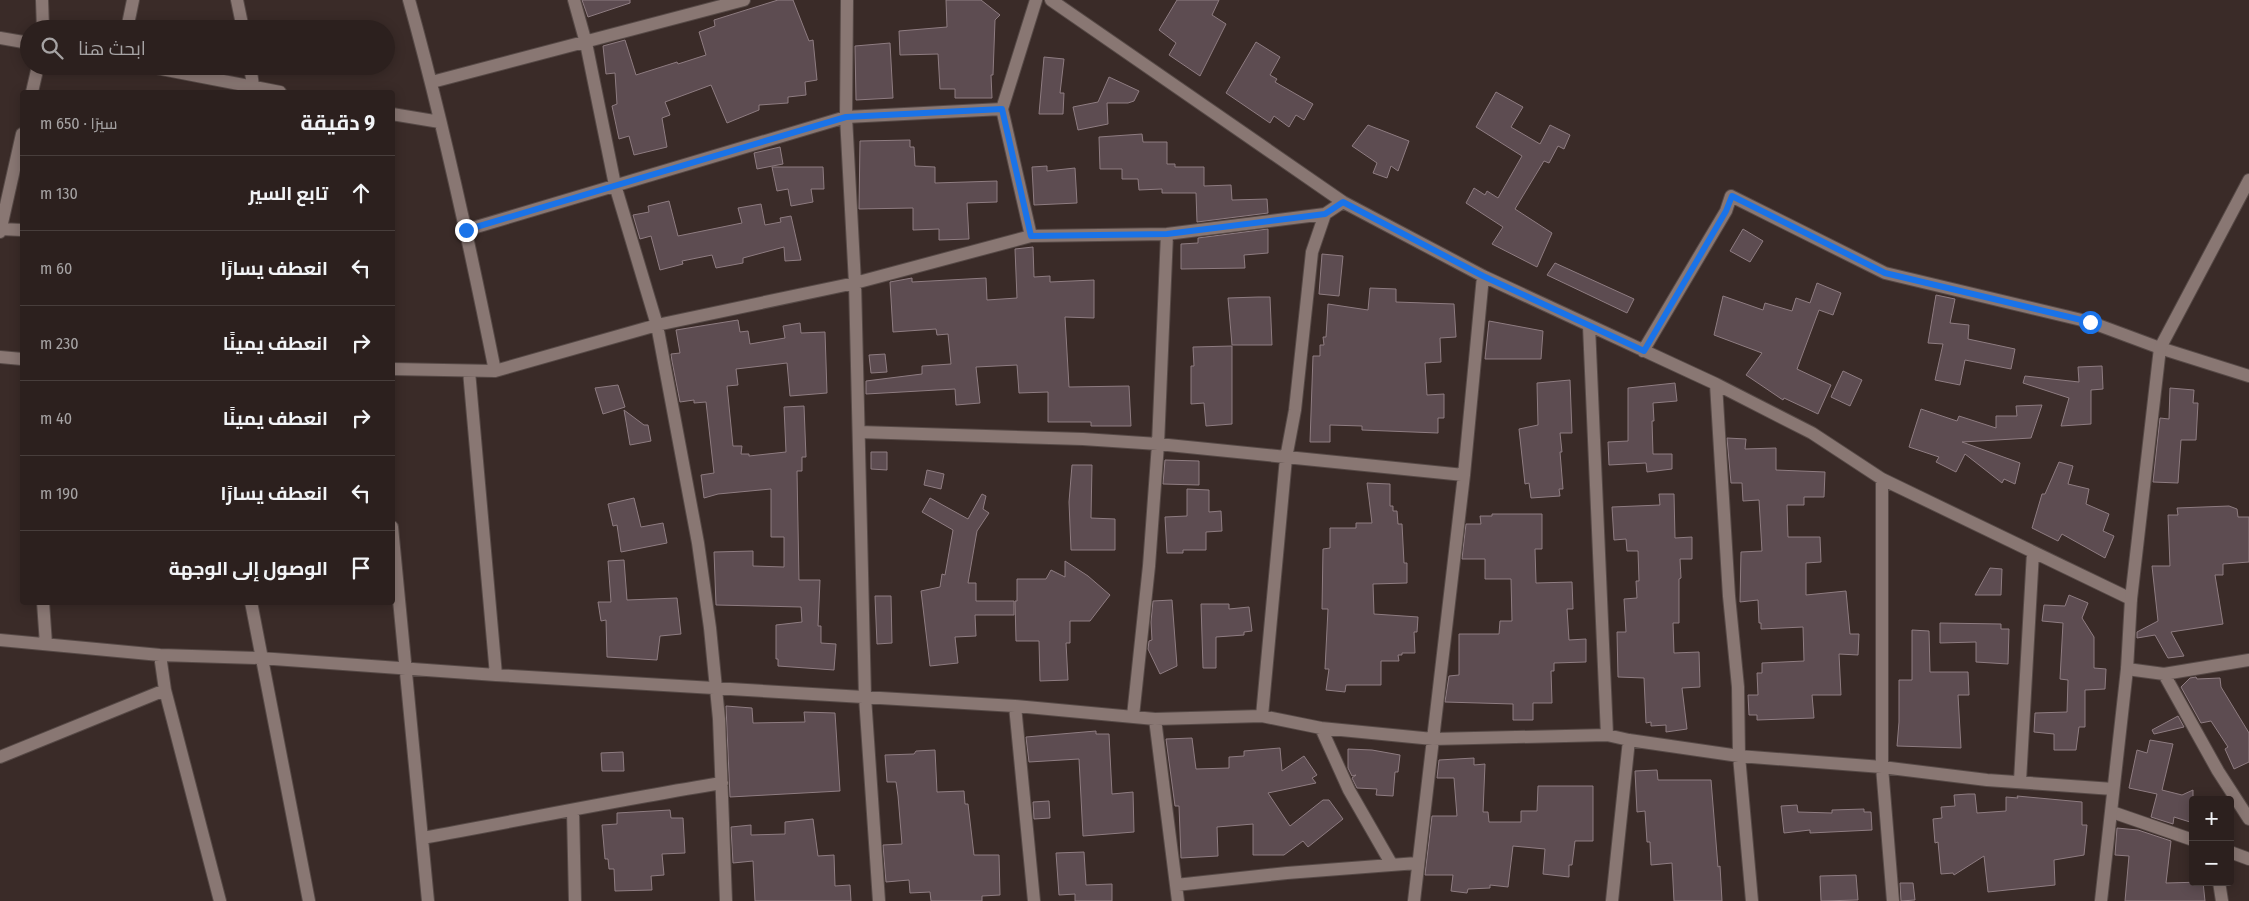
<!DOCTYPE html>
<html lang="ar">
<head>
<meta charset="utf-8">
<style>
	body { margin:0; font-family:"Fira Sans Condensed",Cairo,sans-serif; background:#382d2b; color:#f1f3f6; direction:rtl }
	.controls { position:absolute; right:15px; bottom:15px; display:grid; overflow:hidden; border-radius:5px; box-shadow:0 2px 12px #0003 }
	.controls button { width:45px; height:45px; display:grid; place-items:center; padding:0; border:0; border-bottom:1px solid #483e3c; background:#2c201e; color:#f1f3f6; font:25px sans-serif }
	.stop { position:absolute; width:15px; height:15px; margin:-11px; border:4px solid #1a73e8; border-radius:50%; background:#fff }
	.stop.end { background:#1a73e8; border-color:#fff; box-shadow:0 1px 5px #0008 }
	.list { margin:0; padding:0; list-style:none }
	h2 { display:flex; justify-content:space-between; align-items:center; height:65px; margin:0; padding:0 20px; font-size:21px }
	h2 small { font-size:16px; font-weight:400; color:#a6a3a4 }
	.list li { display:grid; grid-template-columns:32px 1fr auto; gap:15px; align-items:center; box-sizing:border-box; height:75px; padding:0 20px; border-top:1px solid #483e3c }
	.list b { display:block; font-size:19px; white-space:nowrap }
	.list em { font-size:16px; font-style:normal; color:#a6a3a4 }
	.icon { flex:none; width:28px; height:28px; fill:none; stroke:currentColor; stroke-width:2; stroke-linecap:round; stroke-linejoin:round }
	.map { position:relative; flex:none; width:2249px; height:901px; overflow:hidden; direction:ltr }
	.search { position:absolute; background:#2c201e; box-shadow:0 2px 12px #0003; left:20px; top:20px; width:375px; height:55px; display:flex; align-items:center; gap:12px; box-sizing:border-box; padding:0 18px; border-radius:28px; color:#a6a3a4; font-size:19px }
	.panel { position:absolute; background:#2c201e; box-shadow:0 2px 12px #0003; left:20px; top:90px; width:375px; height:515px; border-radius:5px; direction:rtl }
	.map>svg:first-child { display:block }
</style>
</head>
<body>
<div class="map">
<svg width="2249" height="901" viewBox="0 0 2249 901">
	<rect width="100%" height="100%" fill="#3a2b28"/>
	<path fill="#5d4c51" stroke="#8e7c81" d="M582 0H630V3L588 17Z
		M778 0H793L809 41 813 40 817 80 805 82 806 95 788 97V103L759 105V110L727 123 711 85 665 102 670 115 662 118 667 147 634 155 629 136 619 139 612 106 617 104 615 73 606 74 603 46 625 40 636 75 677 62 678 64 706 55 699 32 715 26 714 20Z
		M946 0H981L1000 15 995 20 993 75H991L992 98H955V89H940L938 54 900 55 899 31 947 27Z
		M1177 0H1219L1212 15 1226 24 1200 76 1169 55 1176 43 1159 30Z
		M1256 42 1280 57 1270 75 1277 79 1275 82 1313 104 1304 120 1296 115 1289 127 1274 116 1270 123 1226 93Z
		M890 43 893 98 856 100 855 46Z
		M1044 57 1064 59 1060 93H1064L1063 114H1039Z
		M1109 77 1139 91 1134 101 1128 103H1107L1108 124 1078 130 1073 107 1098 102Z
		M1496 92 1523 107 1511 127 1540 144 1550 125 1570 135 1564 149 1558 146 1549 163 1544 161 1515 209 1552 233 1537 267 1492 244 1503 227 1466 203 1474 188 1485 195 1487 191 1498 198 1522 156 1476 127Z
		M1368 125 1409 141 1398 171 1391 166 1387 178 1373 173 1377 163 1352 146Z
		M1142 134 1143 142H1167V164H1175V167H1204V186L1231 185 1232 200 1267 199 1268 213 1197 222 1196 193H1162V189L1139 190 1138 179H1122V169H1100L1099 137Z
		M910 140V147H914L915 166 935 167V183L997 181V202L967 203 969 239 939 240V229L913 230V208L859 209 860 141Z
		M780 147 783 164 757 169 754 153Z
		M1047 166V171L1075 168 1077 203 1034 205 1032 167Z
		M772 167H823L824 189H811L813 202 791 206 788 189 777 191Z
		M669 201 678 236 742 223 738 208 761 204 765 225 781 222 780 218 791 216 801 260 785 261 784 247 743 258V263L716 268 712 255 682 261 683 264 660 270 651 236 640 239 633 215 649 212 648 206Z
		M1268 229V253L1244 255 1245 268 1181 269V244L1198 243V238Z
		M1743 229 1763 241 1750 262 1730 251Z
		M1033 247 1034 277 1050 276V282L1094 280V318L1065 317 1069 387 1129 386 1131 426H1091V422H1048V392L1019 393 1017 365 976 367 980 403 956 405 955 389 866 394V381L922 374V366L951 364 948 334 937 335 936 329 893 332 890 282 912 278V282L986 278 987 300 1017 298 1015 249Z
		M1322 254 1343 256 1339 296 1319 294Z
		M1555 263 1634 299 1627 313 1547 275Z
		M1817 283 1841 293 1833 315 1819 310 1797 369 1831 385 1818 414 1784 398 1783 400 1746 375 1762 353 1714 335 1723 296 1763 310 1765 303 1792 311 1796 298 1810 303Z
		M1370 288 1396 289V302L1454 304 1456 337 1440 338 1441 362 1425 363 1427 395 1444 394V418H1438V433L1362 430V426L1330 425V442H1310L1313 356H1320V345H1324L1323 337H1326L1328 304 1368 310Z
		M1936 295 1955 299 1950 323 1969 325 1968 339 2015 349 2011 369 1965 360 1960 385 1935 380 1943 344 1928 343Z
		M1258 297H1270L1272 345H1232L1228 298Z
		M738 320 740 332 748 331 750 344 785 338 783 326 800 323 801 333 825 332 827 393 790 396 787 363 736 369 738 385 727 386 733 446H742L741 454H749V456L786 452 784 407 804 406 806 457H802V471H797L799 580H820L818 626H821V643L836 644 834 670 778 666V659H776V625L802 622 801 607 716 605 714 552 753 551V566L784 567V537H771V489L718 494 704 498 701 475 714 473 706 402 694 403V400L680 402 672 361 671 354 680 353 676 330Z
		M1489 321 1543 331 1541 359H1485Z
		M1232 346V424L1206 426 1204 403 1191 404V366H1194L1193 347Z
		M885 354 887 372 871 373 869 355Z
		M2102 366 2103 389 2091 390V424L2061 426 2069 398 2023 383 2025 376 2079 382 2078 367Z
		M1843 371 1862 380 1850 406 1831 397Z
		M1570 380 1572 433H1560L1562 452H1560L1563 489H1559L1560 496 1531 498 1529 483 1525 484 1519 429 1538 425 1537 383Z
		M1675 383 1677 401 1653 403 1654 421H1652L1653 454H1672V469L1647 472 1646 463 1609 465 1608 442 1628 441V388Z
		M618 385 625 407 603 414 595 388Z
		M2170 388 2194 390 2193 403H2198L2196 440H2181L2178 483 2153 482 2160 418 2169 419Z
		M2042 405 2031 438 1962 442 2020 463 2015 484 2004 479 2002 483 1965 454 1956 472 1936 462 1939 457 1909 447 1921 409 1957 421 1959 416 1996 428V416H2017L2016 406Z
		M624 410 644 425H648L651 441 630 445Z
		M1727 438 1746 439 1745 449 1776 448V470L1825 472 1824 497H1804V505H1787L1788 537H1820L1821 562 1806 563V595L1846 591 1850 634H1859L1858 655 1839 654 1841 695H1812L1814 718 1757 720V715H1749L1748 695H1758L1757 673H1762V663L1804 661 1803 627 1761 629V623H1759L1758 600 1740 602 1741 552 1762 551 1759 500 1743 501 1742 483H1731Z
		M871 452H887V470L871 469Z
		M1165 460 1199 461V485L1163 484Z
		M2059 462 2073 466 2068 484 2089 489 2086 504 2109 514 2103 531 2114 536 2105 558 2062 534 2058 541 2032 528 2042 494H2045Z
		M1072 465H1092L1091 518 1115 519V550H1071L1069 502Z
		M927 470 944 474 941 489 924 485Z
		M1367 483 1390 484V506H1393V511H1397L1398 524H1402L1404 563H1407V583L1373 584 1374 614 1418 617 1417 632H1414L1415 653H1402V655H1398L1399 661H1381V685H1346L1345 692 1326 690 1329 669H1325L1328 609H1322L1323 549 1330 548V528H1356V523H1372Z
		M1187 489 1209 490V512L1221 511 1222 531 1206 532V550H1183V553H1167L1165 517 1187 516Z
		M982 494 986 496 983 509 989 513 977 531 968 583H976V601H1014V615H975L976 636 955 637 958 663 930 666 921 591 940 587 942 574 945 575 953 530 922 512 930 498 968 519Z
		M1659 494H1674L1675 538 1692 537V559H1680L1681 578 1679 579V623H1673L1674 653 1699 652 1700 687 1682 688 1687 729 1666 732V725L1651 726V722L1646 723 1644 678 1618 677 1617 632H1626L1624 599 1637 598 1636 581H1639L1638 551H1627L1626 539 1614 540 1612 507 1660 505Z
		M634 498 641 527 663 523 667 543 621 552 617 525 613 526 608 504Z
		M2229 506 2237 509 2238 517H2249V562L2223 564V575H2215L2223 624 2171 632 2184 656 2168 658 2155 635 2137 638V632L2158 621 2152 566H2170L2168 515H2178L2177 508Z
		M1492 514H1542V549H1535L1536 583 1572 582 1573 609H1567L1569 640 1586 639V662L1554 663V671H1551L1552 703H1533V720H1513V704L1445 702 1449 676 1459 675V634H1499L1500 621H1512L1511 579H1485V559H1462L1466 524H1481L1480 516H1492Z
		M624 560 627 600 677 598 681 634 660 636 657 660 607 657 606 620 601 621 598 602H611L608 561Z
		M1065 561 1088 576 1110 595 1090 621H1070V643H1066L1068 680 1040 681 1039 641H1016L1015 601H1017V579H1046L1051 570 1065 577Z
		M1990 568 2002 569 2001 595H1975Z
		M2069 595 2088 603 2082 618 2094 637V668L2106 669 2105 689 2085 690V727H2079L2076 750H2054V734L2034 732 2035 713 2067 712 2068 680 2060 679 2063 623 2042 621 2044 605 2065 606Z
		M875 596H891L892 643 877 644Z
		M1172 600 1177 666 1160 674 1148 649 1149 641 1152 640 1151 622 1153 601Z
		M1201 604H1229V609L1249 607 1252 631 1244 632V635L1216 637V668H1203Z
		M1940 623 2001 624V629H2009L2008 664 1976 662V642L1940 643Z
		M1912 630 1929 631 1930 672H1968L1969 695H1958L1961 748 1897 746 1899 722V680H1912Z
		M2196 677 2197 679 2220 678 2221 687 2249 733V762L2234 769 2225 749 2228 747 2211 721 2201 723 2181 687 2190 678Z
		M726 706 752 708 753 723 805 722 804 712 835 713 840 791 730 797Z
		M2178 716 2184 727 2154 734 2152 730Z
		M1096 731V734H1109L1112 794 1133 792 1134 832 1083 836 1079 759 1029 762 1026 737Z
		M1192 738 1196 769 1229 768V757L1244 756V751L1280 748 1282 771 1304 756 1317 775 1312 778 1316 783 1268 793 1290 826 1323 800H1329L1343 819 1308 847 1303 841 1284 855H1253V824L1217 827 1218 856 1181 858 1179 806H1175L1166 739Z
		M2150 740 2173 744 2162 790 2182 795 2193 790V814L2190 822 2174 817 2173 824 2151 817 2157 794 2129 788 2137 750 2147 753Z
		M1348 749 1372 750 1400 755 1398 772H1395L1393 796 1376 795 1377 789 1357 788 1352 778 1356 775 1352 776 1348 768Z
		M935 750 937 792 964 791 965 804H968L974 855H999L1000 895 982 896V901H931L930 892 910 893 909 880 886 882 883 845 902 844 898 796 896 782H887L885 755 914 754 916 751Z
		M623 752 624 771H602L601 753Z
		M1474 758V765L1485 764 1483 812H1488L1489 822H1521V811H1537L1538 786H1593V841H1575L1572 865H1569V877L1543 874 1545 849 1513 846 1508 887 1490 885V888L1468 889 1467 893 1451 891 1453 875H1425L1432 816H1457L1454 778H1437L1439 760Z
		M1657 770 1658 780H1711L1718 867 1720 866 1722 901H1674L1672 863 1651 865 1650 842H1647L1645 811 1637 812 1635 771Z
		M1968 794H1975L1977 813 2006 811V797L2018 798 2017 796 2082 802V825H2087L2084 855 2054 860 2055 885 1988 892 1984 856 1954 875 1953 873 1941 874 1938 842 1935 843 1933 819 1942 818 1941 807 1955 806 1954 795Z
		M1049 801 1050 818 1034 819 1033 802Z
		M1797 805 1798 812 1832 813V810L1864 809V812H1871L1872 830 1810 833V830L1784 833 1781 806Z
		M670 810 671 818H683L685 853 662 854 664 875 651 876 652 890 615 891 614 869H609L608 859H605L602 825 617 824V813Z
		M813 819 818 856 834 855 835 886 850 885 851 901H755L753 861 733 863 731 827 751 825V835L785 834V822Z
		M2117 828 2138 830 2171 841 2166 883 2203 882 2205 901H2125L2129 856 2115 855Z
		M1084 852 1086 885 1112 884V901H1075V894L1059 895 1056 853Z
		M1856 875 1858 900 1821 901 1820 876Z
		M1900 883H1913L1915 900 1901 901Z"/>
	<g fill="none" stroke-linecap="round" stroke-linejoin="round">
		<g stroke="#564946" stroke-width="14">
			<path id="street" d="M42 0 43 29
				M237 0 243 29
				M409 0C443 122 470 246 495 371
				M574 0 586 43 615 185 657 325 698 543 710 628 719 719 726 901
				M847 0 846 117 855 283 865 697 879 901
				M1051 0 1343 202 1483 276 1716 384 1812 433 1882 479 2131 599
				M127 29 133 0
				M0 38 29 43
				M146 66 280 92
				M250 66 254 92
				M432 82 744 0
				M32 92 38 66
				M392 114 440 122
				M1 229 22 230
				M466 230 846 117 1002 109
				M0 232 22 134
				M1031 236 1002 109 1036 0
				M1589 326 1607 735
				M1643 351 1726 211 1731 196 1885 273 2090 322 2160 348 2249 376
				M0 357 22 359
				M392 369 495 371 657 325 855 283 1031 236 1167 234 1325 214
				M469 371 496 675
				M1716 384 1729 596 1738 687 1739 756 1752 901
				M859 432 1083 439 1158 444 1464 475
				M1882 479V767L1893 901
				M392 527 428 901
				M43 602 46 644
				M251 602 309 901
				M0 640 160 655 260 658 496 675 1015 706 1155 719 1262 716 1321 728 1433 739 1607 735 1629 740 1739 756 1882 767 1987 780 2113 789
				M160 655 165 690 220 901
				M2127 669 2164 674 2249 660
				M2164 674 2218 771 2249 819
				M1015 706 1034 901
				M1133 716 1149 566 1158 444 1167 234
				M1262 716 1286 458 1295 410 1312 252 1325 214 1343 202
				M1155 719 1178 901
				M1321 728 1349 790 1392 865
				M0 757 165 690
				M2020 781 2033 552
				M573 811 575 901
				M2112 812 2193 840
				M422 838C522 820 622 799 722 783
				M2230 852 2249 859
				M2219 882 2222 901
				M1176 885 1287 873 1417 863
				M1414 901 1464 475 1483 276
				M1612 901 1629 740"/>
		</g>
		<g stroke="#564946" stroke-width="14">
			<path id="secondary" d="M2101 901 2127 669 2131 599 2160 348 2249 180"/>
		</g>
		<use href="#street" stroke="#897773" stroke-width="12"/>
		<use href="#secondary" stroke="#897773" stroke-width="12"/>
	</g>
	<g fill="none" stroke-linecap="round" stroke-linejoin="round">
		<path stroke="#1a73e8" stroke-width="6" d="M466 230 846 117 1002 109 1031 236 1167 234 1325 214 1343 202 1483 276 1644 351 1726 211 1732 196 1885 273 2090 322"/>
	</g>
</svg>
<div class="controls">
<button>+</button>
<button>−</button>
</div>
<div class="stop" style="left:2090px;top:322px"></div>
<div class="stop end" style="left:466px;top:230px"></div>
<div class="search"><svg class="icon" aria-label="search" viewBox="0 0 24 24"><circle cx="10" cy="10" r="6"/><path d="M15 15l6 6"/></svg>ابحث هنا</div>
<section class="panel">
<h2>9 دقيقة<small>سيرًا · 650 m</small></h2>
<ul class="list">
<li><svg class="icon" aria-label="ahead" viewBox="0 0 24 24"><path d="M12 20V5M6 11l6-6 6 6"/></svg><div><b>تابع السير</b></div><em>130 m</em></li>
<li><svg class="icon" aria-label="left" viewBox="0 0 24 24"><path d="M17 20v-9H6M10 6l-5 5 5 5"/></svg><div><b>انعطف يسارًا</b></div><em>60 m</em></li>
<li><svg class="icon" aria-label="right" viewBox="0 0 24 24"><path d="M7 20v-9h11M14 6l5 5-5 5"/></svg><div><b>انعطف يمينًا</b></div><em>230 m</em></li>
<li><svg class="icon" aria-label="right" viewBox="0 0 24 24"><path d="M7 20v-9h11M14 6l5 5-5 5"/></svg><div><b>انعطف يمينًا</b></div><em>40 m</em></li>
<li><svg class="icon" aria-label="left" viewBox="0 0 24 24"><path d="M17 20v-9H6M10 6l-5 5 5 5"/></svg><div><b>انعطف يسارًا</b></div><em>190 m</em></li>
<li><svg class="icon" aria-label="arrive" viewBox="0 0 24 24"><path d="M6 21V4h12l-3 4 3 4H6"/></svg><div><b>الوصول إلى الوجهة</b></div></li>
</ul>
</section>
</div>
</body>
</html>
